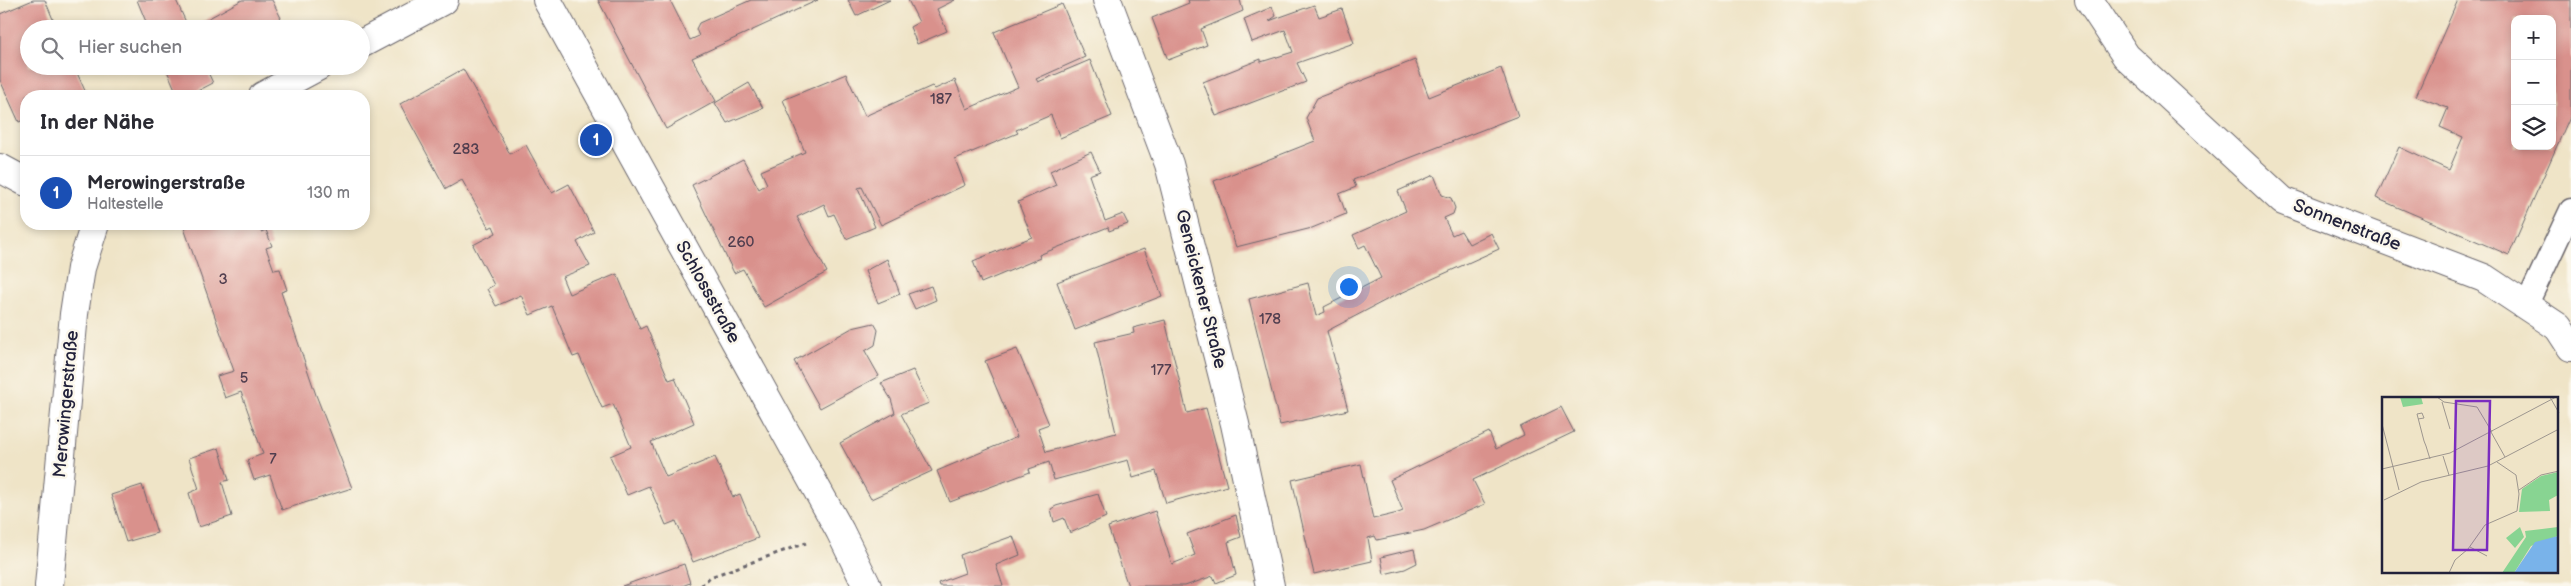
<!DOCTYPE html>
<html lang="de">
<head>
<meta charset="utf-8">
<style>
	body { margin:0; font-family:"Balsamiq Sans",sans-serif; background:#f2f2f3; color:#2b2b33 }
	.controls { position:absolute; right:15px; top:15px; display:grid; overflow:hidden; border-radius:10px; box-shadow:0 2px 8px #0003 }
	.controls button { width:45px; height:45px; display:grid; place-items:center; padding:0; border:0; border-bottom:1px solid #e1e1e2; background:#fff; color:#2b2b33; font:25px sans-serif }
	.you { position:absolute; left:1348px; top:286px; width:18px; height:18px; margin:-12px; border:4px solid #fff; border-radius:50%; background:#1a73e8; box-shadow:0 0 0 8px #1a73e833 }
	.badge { display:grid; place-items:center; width:32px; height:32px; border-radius:50%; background:#c8321e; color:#fff; font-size:16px; font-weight:700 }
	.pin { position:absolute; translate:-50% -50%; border:2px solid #fff; box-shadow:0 1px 5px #0006 }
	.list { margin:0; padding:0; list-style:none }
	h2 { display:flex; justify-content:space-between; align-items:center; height:65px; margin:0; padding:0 20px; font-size:21px }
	h2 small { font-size:16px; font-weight:400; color:#7c7c81 }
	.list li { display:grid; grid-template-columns:32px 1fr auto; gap:15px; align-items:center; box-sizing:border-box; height:75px; padding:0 20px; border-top:1px solid #e1e1e2 }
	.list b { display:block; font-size:19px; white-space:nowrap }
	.list p { margin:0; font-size:16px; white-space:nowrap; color:#7c7c81 }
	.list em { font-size:16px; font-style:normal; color:#7c7c81 }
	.icon { flex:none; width:28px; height:28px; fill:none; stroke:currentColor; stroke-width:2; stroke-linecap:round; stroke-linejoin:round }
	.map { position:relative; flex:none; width:2571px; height:586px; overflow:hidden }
	.search { position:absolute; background:#fff; box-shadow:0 2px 8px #0003; left:20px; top:20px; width:350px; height:55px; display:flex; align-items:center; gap:12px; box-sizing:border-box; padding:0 18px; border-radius:28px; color:#7c7c81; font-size:19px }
	.panel { position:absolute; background:#fff; box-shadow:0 2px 8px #0003; left:20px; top:90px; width:350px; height:140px; border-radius:20px }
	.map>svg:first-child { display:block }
</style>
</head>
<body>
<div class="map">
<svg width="2571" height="586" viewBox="0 0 2571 586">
	<rect width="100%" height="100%" fill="#fbf7ec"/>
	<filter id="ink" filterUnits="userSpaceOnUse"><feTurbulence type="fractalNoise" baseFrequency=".02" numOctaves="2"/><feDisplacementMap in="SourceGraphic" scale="10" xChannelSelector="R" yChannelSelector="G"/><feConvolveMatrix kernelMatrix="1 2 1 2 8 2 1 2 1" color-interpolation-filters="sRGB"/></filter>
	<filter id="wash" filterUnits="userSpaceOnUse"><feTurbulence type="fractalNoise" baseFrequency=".0096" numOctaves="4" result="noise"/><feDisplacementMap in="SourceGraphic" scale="20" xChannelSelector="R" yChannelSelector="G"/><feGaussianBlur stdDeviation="1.12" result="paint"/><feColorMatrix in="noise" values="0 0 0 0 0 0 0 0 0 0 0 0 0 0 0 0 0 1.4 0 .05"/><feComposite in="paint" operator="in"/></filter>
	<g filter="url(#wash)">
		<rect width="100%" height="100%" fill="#efe4c7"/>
		<g id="blocks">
			<path fill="#d9918c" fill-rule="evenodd" d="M33 0H45L57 29H29V66H74L86 93 79 96H26V119L19 122 0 80V14Z
				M137 0H176L189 29 242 0H272L281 18 260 29H149Z
				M598 0H670L690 40 699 36 696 29 699 23 751 0H818L692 58 716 101 666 129Z
				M848 0H890L856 16Z
				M908 0H955L937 9 947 31 917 44 910 27 919 22Z
				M1188 0H1240L1243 11 1201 29 1207 45 1168 60 1152 18 1189 3Z
				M2458 0H2571V114L2509 255 2376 198 2399 147 2449 170 2463 137 2440 127 2448 108 2416 96ZM2515 19H2552V146H2515Z
				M1062 4 1085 57 1036 79 1038 82 1090 60 1112 116 1060 138 1051 115 1016 130 1018 133 955 159 965 185 881 225 862 187 858 188 875 227 846 239 834 214 829 216 824 204 797 217 827 272 764 307 743 269 734 273 692 185 743 159 759 189 767 184 761 171 805 152 783 100 846 74 865 116 932 86 935 89 955 80 967 109 1018 87 994 32Z
				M1314 5 1319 17 1342 9 1354 43 1297 63 1306 82 1216 116 1203 82 1261 59V62L1293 52 1285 30 1252 42 1244 19 1272 7 1276 16 1269 21Z
				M1415 60 1429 97 1501 68 1518 116 1353 180 1356 187 1339 194 1346 214 1312 228 1236 247 1214 181 1315 141 1306 118 1317 98Z
				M165 66H205L213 83 188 96H178Z
				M463 69 510 154 526 145 552 193 569 184 594 232 577 242 590 266 562 277 569 294 617 274 640 329 646 326 669 380 675 378 694 423 651 442 666 477 715 457 733 497 740 494 758 538 693 562 676 521 666 525 649 486 627 495 610 456 631 447 613 404 602 408 579 355 573 357 552 306 530 315 521 295 496 306 487 289 494 285 473 245 496 233 493 226 489 228 462 180 446 189 400 104Z
				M749 83 763 108 727 123 715 103Z
				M1091 152 1100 171 1089 175 1105 221 1123 214 1128 224 1109 231 1108 227 1039 255 1040 258 981 283 973 261 1032 237 1018 202 1056 185 1050 171Z
				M1434 175 1442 195 1451 198 1455 208 1453 214 1444 218 1452 235 1461 231 1469 244 1491 233 1499 249 1390 298 1327 331 1348 410 1280 425 1249 299 1308 283 1316 316 1325 312 1324 307 1381 278 1365 245 1359 248 1353 235 1406 211 1398 191Z
				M197 224H258L261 232 266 230 272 246 266 248 274 270 280 269 287 290 281 292 316 395 352 488 282 510 270 475 254 480 247 460 263 454 241 392 225 398 217 376 234 371 184 228Z
				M1144 249 1162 296 1075 330 1057 282Z
				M887 259 900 294 878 303 865 271Z
				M931 286 936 300 915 309 908 294Z
				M1165 320 1187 413 1206 408 1227 486 1166 503 1156 471 1133 478 1128 460 1054 480 1049 462 1029 469 1030 472 950 502 937 471 1017 437 985 361 1017 349 1049 424 1038 428 1046 452 1116 433 1095 342 1134 333 1133 328Z
				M874 323 878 330 875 345 865 351 879 376 820 408 794 361 852 328Z
				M913 370 929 403 901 414 932 471 871 499 840 443 895 413 891 399 881 383Z
				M1561 407 1574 432 1473 480 1485 504 1424 530 1377 540 1375 536 1368 538 1372 561 1314 574 1292 480 1361 464 1373 519 1398 513 1403 511 1390 480 1489 432 1496 449 1524 435 1520 427Z
				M219 448 229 480 222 482 232 516 199 527 189 493 199 489 189 458Z
				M142 485 157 533 126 542 111 495Z
				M1098 494 1106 517 1070 533 1064 518 1054 522 1051 509 1056 506Z
				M1155 511 1172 564 1195 555 1187 534 1236 515 1241 537 1228 542 1236 575 1216 583 1213 576 1185 586H1128L1108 527Z
				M1013 536 1020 555 996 565 1003 586H939L938 583 965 573 960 555Z
				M1414 549 1417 563 1405 569 1384 574 1381 557Z
				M684 564 690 583 682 586H622Z"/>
		</g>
	</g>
	<g filter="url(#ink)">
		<use href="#blocks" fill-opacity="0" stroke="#6a666c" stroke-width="1"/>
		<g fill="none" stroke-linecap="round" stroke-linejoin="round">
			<g stroke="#6a666c" stroke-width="25">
				<path id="service" d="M2526 306 2571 210"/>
			</g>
			<g stroke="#6a666c" stroke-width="30">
				<path id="minor" d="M1107 0 1169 164 1235 424 1270 586
					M2089 0 2126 56 2283 201 2484 278 2558 327 2571 347
					M361 44 444 0
					M263 96 319 66
					M0 168 26 182
					M49 586 74 314 81 268 95 224"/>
			</g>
			<g stroke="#6a666c" stroke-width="30">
				<path id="tertiary" d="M547 0 840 531 867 586"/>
			</g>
			<path stroke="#6a666c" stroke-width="3" stroke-dasharray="4 4" stroke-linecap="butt" d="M701 586 710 577 806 543"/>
			<use href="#service" stroke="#fff" stroke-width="22"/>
			<use href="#minor" stroke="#fff" stroke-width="28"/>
			<use href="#tertiary" stroke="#fff" stroke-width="28"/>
		</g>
	</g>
	<g text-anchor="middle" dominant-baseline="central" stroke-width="5" stroke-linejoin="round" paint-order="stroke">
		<g font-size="15" fill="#503e4f">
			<text x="941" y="99">187</text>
			<text x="466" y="149">283</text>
			<text x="741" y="242">260</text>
			<text x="223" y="279">3</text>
			<text x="1270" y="319">178</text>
			<text x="1161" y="370">177</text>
			<text x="244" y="378">5</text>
			<text x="273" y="459">7</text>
		</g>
		<g font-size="18" fill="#22223b" stroke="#fbf7ec">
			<text transform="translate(2347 225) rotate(21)">Sonnenstraße</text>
			<text transform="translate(1201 289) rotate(76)">Geneickener Straße</text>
			<text transform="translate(708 292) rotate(61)">Schlossstraße</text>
			<text transform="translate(66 404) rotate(-85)">Merowingerstraße</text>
		</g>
	</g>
	<g transform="translate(2382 397)">
		<rect width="176" height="176" fill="#efe4c7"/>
		<path d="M18 0H39L41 7 21 10ZM176 75V98L167 103 168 114 137 115 140 92 159 79ZM138 130 142 140 133 151 124 141ZM176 130V139L149 149 132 176H120L144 140 143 134Z" fill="#88d492"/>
		<path d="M176 139V176H132L153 145Z" fill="#79b3ea"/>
		<path fill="none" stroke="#9d968f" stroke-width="1" d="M55 0 62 5 95 10 110 35M168 0 177 16M60 5 68 32M36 22 42 21 40 16 35 17 42 44 44 49 48 62M0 27 17 93M109 35 123 60M61 59 67 78M0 72 68 56 174 0M137 93 159 78 177 74M2 103 39 85 106 69 177 32M88 150 105 159M67 176 73 163 86 152 103 128 135 114 137 97 134 78 115 65"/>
		<path fill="#7b2cbf" fill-opacity="0.15" stroke="#7b2cbf" stroke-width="2.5" d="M74 4H108L105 153H71Z"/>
		<rect width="176" height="176" fill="none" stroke="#22223b" stroke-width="2.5"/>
	</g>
</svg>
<div class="controls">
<button>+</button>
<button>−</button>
<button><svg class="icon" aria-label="layers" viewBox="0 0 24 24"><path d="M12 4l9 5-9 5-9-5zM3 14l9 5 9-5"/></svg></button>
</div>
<div class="you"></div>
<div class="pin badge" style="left:596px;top:140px;background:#1a4fb4">1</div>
<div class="search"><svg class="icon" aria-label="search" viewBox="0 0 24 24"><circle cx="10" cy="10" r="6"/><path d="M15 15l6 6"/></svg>Hier suchen</div>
<section class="panel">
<h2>In der Nähe<small></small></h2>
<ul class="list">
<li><span class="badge" style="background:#1a4fb4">1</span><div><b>Merowingerstraße</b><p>Haltestelle</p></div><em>130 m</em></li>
</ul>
</section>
</div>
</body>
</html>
